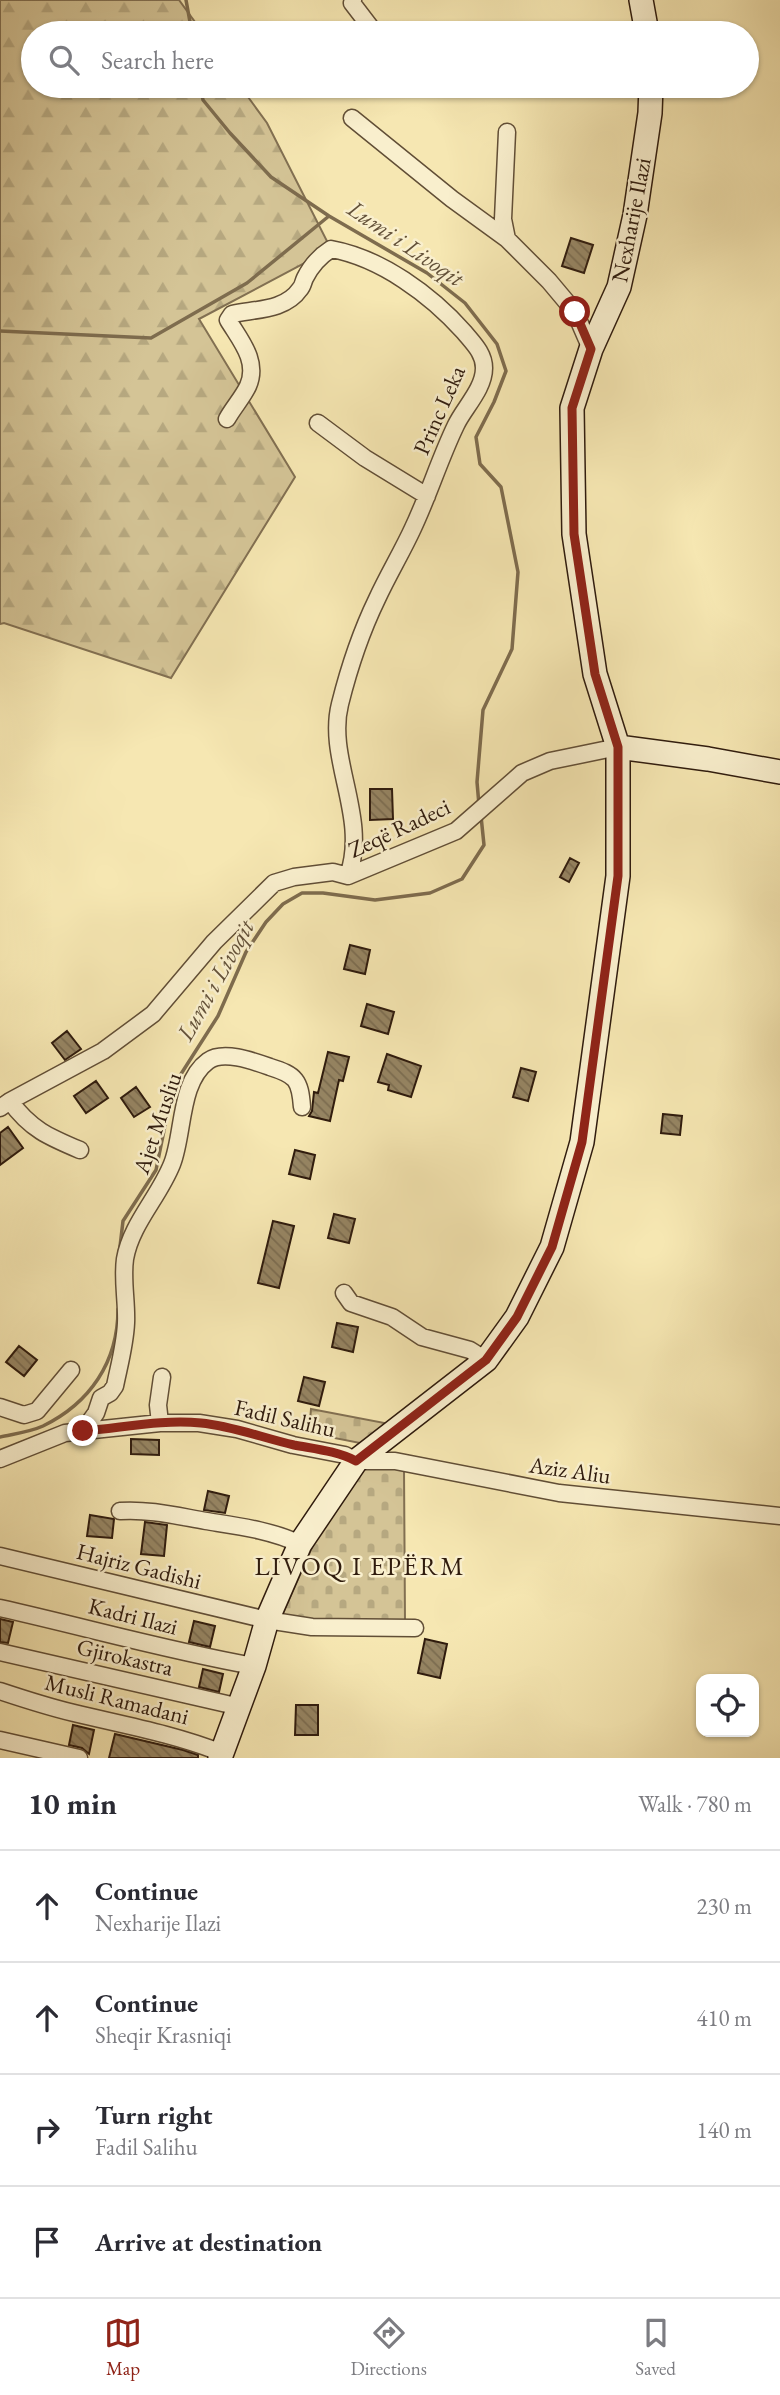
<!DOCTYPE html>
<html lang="en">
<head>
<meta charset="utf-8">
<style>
	body { margin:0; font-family:"EB Garamond",serif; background:#f2f2f3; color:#2b2b33 }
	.controls { position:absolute; right:21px; bottom:21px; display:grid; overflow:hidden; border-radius:14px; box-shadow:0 2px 5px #0004 }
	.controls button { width:63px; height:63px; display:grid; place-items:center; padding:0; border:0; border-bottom:2px solid #e1e1e2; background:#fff; color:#2b2b33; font:35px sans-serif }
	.stop { position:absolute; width:21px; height:21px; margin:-16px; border:5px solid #8f2418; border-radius:50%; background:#fff }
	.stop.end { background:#8f2418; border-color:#fff; box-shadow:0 2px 7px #0008 }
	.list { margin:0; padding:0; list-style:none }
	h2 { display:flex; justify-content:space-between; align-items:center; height:91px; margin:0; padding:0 28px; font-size:30px }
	h2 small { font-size:23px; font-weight:400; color:#7c7c81 }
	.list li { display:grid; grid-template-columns:46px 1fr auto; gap:21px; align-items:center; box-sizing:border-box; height:112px; padding:0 28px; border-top:2px solid #e1e1e2 }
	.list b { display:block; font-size:26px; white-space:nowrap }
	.list p { margin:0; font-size:23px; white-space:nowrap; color:#7c7c81 }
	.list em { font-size:23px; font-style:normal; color:#7c7c81 }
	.icon { flex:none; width:38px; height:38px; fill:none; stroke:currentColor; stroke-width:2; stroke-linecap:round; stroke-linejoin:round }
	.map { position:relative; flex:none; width:780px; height:1758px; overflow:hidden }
	.search { position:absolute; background:#fff; box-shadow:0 2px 5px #0004; left:21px; right:21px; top:21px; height:77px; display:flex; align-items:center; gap:18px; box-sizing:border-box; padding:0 24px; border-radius:38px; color:#7c7c81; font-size:26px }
	.sheet { height:539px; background:#fff }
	nav { display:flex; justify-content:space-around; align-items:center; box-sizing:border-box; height:98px; border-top:2px solid #e1e1e2; background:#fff; font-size:19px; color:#7c7c81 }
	nav a { display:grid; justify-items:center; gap:4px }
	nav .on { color:#8f2418 }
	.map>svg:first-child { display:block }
</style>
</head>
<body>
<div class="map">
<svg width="780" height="1758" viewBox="0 0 780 1758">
	<defs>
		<pattern id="forest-firs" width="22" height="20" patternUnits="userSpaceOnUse" patternTransform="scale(1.75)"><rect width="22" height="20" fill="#d4c496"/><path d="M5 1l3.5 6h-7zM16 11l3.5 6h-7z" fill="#b6a880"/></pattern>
		<pattern id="cemetery-stones" width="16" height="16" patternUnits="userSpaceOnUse" patternTransform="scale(1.75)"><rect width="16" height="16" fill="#d4c496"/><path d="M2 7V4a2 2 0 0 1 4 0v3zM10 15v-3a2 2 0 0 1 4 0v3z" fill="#b6a880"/></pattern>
		<pattern id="building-back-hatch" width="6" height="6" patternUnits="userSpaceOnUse" patternTransform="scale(1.75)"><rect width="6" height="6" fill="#968563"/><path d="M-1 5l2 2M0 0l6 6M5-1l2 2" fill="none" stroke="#7b6c50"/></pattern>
	</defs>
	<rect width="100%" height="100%" fill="#f6e7b2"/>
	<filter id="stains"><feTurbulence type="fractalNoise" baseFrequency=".00286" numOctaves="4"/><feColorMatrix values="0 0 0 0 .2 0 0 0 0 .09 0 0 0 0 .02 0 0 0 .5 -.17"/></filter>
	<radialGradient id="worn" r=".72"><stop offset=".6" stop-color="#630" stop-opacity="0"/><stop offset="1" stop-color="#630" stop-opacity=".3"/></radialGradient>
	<path fill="url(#forest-firs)" stroke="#827052" stroke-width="2" d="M0 0H179L203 33H33V86H240L267 123 331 249 199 319 295 477 171 678 4 623 0 624Z"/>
	<path fill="url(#cemetery-stones)" stroke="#827052" stroke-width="2" d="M311 1409 395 1425 370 1445 309 1433Z
		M365 1466 404 1469 405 1622 280 1620 325 1518Z"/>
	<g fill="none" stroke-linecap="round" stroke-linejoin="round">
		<path stroke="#7e6c4e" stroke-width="3.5" d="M186 0 192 33
			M200 86 203 100 230 133 271 177 329 216 427 273 465 303 497 344 506 371 494 402 476 437 480 464 501 487 518 572 512 649 483 710 477 782 479 805
			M0 331 151 338 247 283 329 216
			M119 1255 123 1221 156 1170 168 1111 181 1074 218 1016 246 952 266 922 283 904 302 893H323L375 900 430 893 462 879 484 845 481 816
			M0 1437C13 1434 30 1432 43 1426 90 1403 118 1362 118 1309"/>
	</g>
	<path fill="url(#building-back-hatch)" stroke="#2f1b0d" stroke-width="2" d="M571 238 593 245 584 273 562 266Z
		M370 789H392L393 819 370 820Z
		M570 858 579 863 569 882 560 877Z
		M350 945 370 950 365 974 344 969Z
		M367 1004 394 1012 388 1034 361 1026Z
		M67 1031 81 1049 65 1060 52 1043Z
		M328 1052 349 1057 343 1081 339 1080 330 1121 309 1116 312 1111 314 1092 318 1093Z
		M387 1054 421 1066 411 1097 388 1090 389 1085 378 1082Z
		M521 1068 536 1072 528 1101 513 1097Z
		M96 1081 108 1098 86 1113 74 1096Z
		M136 1087 150 1107 134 1117 121 1098Z
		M663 1114 682 1116 680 1135 661 1133Z
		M8 1127 23 1148 0 1165V1133Z
		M295 1150 315 1155 310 1179 289 1174Z
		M334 1214 355 1219 349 1243 328 1238Z
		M273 1221 294 1226 279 1288 258 1283Z
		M337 1323 358 1327 353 1352 332 1347Z
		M19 1346 37 1360 24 1376 6 1362Z
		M304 1377 325 1382 319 1406 298 1401Z
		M131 1439 159 1440V1455L131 1454Z
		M208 1491 229 1496 225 1513 204 1510Z
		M90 1515 114 1519 112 1538 87 1536Z
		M145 1522 167 1525 164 1556 141 1554Z
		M0 1619 13 1622 8 1643 0 1642Z
		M194 1621 215 1626 210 1647 189 1642Z
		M425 1639 447 1644 440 1678 418 1673Z
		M203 1669 223 1674 219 1692 199 1687Z
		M296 1705H318V1735H295Z
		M73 1725 94 1730 89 1754 82 1748 69 1745Z
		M115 1734 183 1750 198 1755V1758H109Z"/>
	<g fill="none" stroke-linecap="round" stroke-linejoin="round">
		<g stroke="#614e36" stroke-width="19">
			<path id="street" d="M353 0 352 3 375 33
				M352 118 452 199 507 239 549 281 575 312 591 349
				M507 239 503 219 507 132
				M227 419C233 408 243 397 248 386 259 361 240 340 228 320L232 314C255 309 285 311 300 289 303 286 303 282 305 278 311 266 320 256 331 249 381 258 431 295 464 332 473 343 484 353 484 368 484 389 464 408 456 425 440 458 429 494 413 528 402 552 388 575 377 599 361 632 349 668 340 704 326 759 369 817 348 876
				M318 423 365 458 427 496
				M10 1101C30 1129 49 1137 80 1150
				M0 1108 10 1101 103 1051 153 1014 214 942 274 883 294 877 333 872 348 876 456 831 522 773 550 761 618 747
				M344 1293 351 1303 392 1317 422 1337 470 1350 486 1360
				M0 1407 24 1415 37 1411 71 1370
				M160 1423 158 1405 162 1377
				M83 1431 96 1413 101 1398 110 1393 115 1386C119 1366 125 1345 126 1323 127 1302 122 1280 125 1259 131 1224 159 1197 172 1164 184 1134 179 1082 208 1061 223 1050 253 1061 270 1067 296 1075 300 1080 302 1107
				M0 1459 65 1433 160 1423H199L237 1429 293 1445 345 1455 356 1461H395L559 1493 780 1516
				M120 1511C149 1509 177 1516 206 1521 237 1526 271 1530 300 1544
				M0 1556 267 1620 312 1627 415 1628
				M0 1608C85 1627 169 1651 254 1666
				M0 1652 240 1707
				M0 1691C24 1699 49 1707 74 1713 124 1725 174 1734 222 1753
				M0 1740 79 1758"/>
		</g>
		<g stroke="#2f1b0d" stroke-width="26">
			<path id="secondary" d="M641 0 647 33
				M618 747 708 759 780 772
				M220 1758 254 1666 267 1620 300 1544 356 1461 486 1360 517 1317 552 1247 582 1142 618 876V747L595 674 574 534 572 408 591 349 619 287 635 215 650 113 651 86"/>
		</g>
		<use href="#street" stroke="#f9efcd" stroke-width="16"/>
		<use href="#secondary" stroke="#f9efcd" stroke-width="23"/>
	</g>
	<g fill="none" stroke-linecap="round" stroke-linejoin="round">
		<path stroke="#8f2418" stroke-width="9" d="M83 1431C122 1428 162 1419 201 1423 233 1426 263 1438 294 1445 315 1449 337 1451 356 1461L486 1360 517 1317 552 1247 582 1142 618 876V747L595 674 574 534 572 408 591 349 575 312"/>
	</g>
	<g text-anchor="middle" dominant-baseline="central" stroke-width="5" stroke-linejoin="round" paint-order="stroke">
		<g font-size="23" fill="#2f1b0d" stroke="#f9efcd">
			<text transform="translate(631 220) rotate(-79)">Nexharije Ilazi</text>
			<text transform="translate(439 410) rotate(-66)">Princ Leka</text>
			<text transform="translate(399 828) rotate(-25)">Zeqë Radeci</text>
			<text transform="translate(157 1123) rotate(-71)">Ajet Musliu</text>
			<text transform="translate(285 1418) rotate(13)">Fadil Salihu</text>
			<text transform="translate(570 1470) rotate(8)">Aziz Aliu</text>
			<text transform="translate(139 1566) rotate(14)">Hajriz Gadishi</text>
			<text transform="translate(133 1616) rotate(14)">Kadri Ilazi</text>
			<text transform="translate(125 1657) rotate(13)">Gjirokastra</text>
			<text transform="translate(117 1699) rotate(14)">Musli Ramadani</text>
		</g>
		<g font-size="24" font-style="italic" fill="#635139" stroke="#f9efcd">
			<text transform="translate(406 243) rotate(34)">Lumi i Livoqit</text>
			<text transform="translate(215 980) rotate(-61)">Lumi i Livoqit</text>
		</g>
		<g font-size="26" letter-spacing="2" fill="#2f1b0d" stroke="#f9efcd">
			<text x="360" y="1566">LIVOQ I EPËRM</text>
		</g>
	</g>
	<rect width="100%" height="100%" filter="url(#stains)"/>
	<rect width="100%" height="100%" fill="url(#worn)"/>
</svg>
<div class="controls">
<button><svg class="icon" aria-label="locate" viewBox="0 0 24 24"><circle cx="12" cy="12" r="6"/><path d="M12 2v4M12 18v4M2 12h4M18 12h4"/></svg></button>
</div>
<div class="stop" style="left:575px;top:312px"></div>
<div class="stop end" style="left:83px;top:1431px"></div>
<div class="search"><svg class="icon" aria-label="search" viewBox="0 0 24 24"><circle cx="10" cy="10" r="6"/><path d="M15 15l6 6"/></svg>Search here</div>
</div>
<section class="sheet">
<h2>10 min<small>Walk · 780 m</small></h2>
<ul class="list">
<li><svg class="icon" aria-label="ahead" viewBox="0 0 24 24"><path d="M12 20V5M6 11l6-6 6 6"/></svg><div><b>Continue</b><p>Nexharije Ilazi</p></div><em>230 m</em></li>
<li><svg class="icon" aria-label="ahead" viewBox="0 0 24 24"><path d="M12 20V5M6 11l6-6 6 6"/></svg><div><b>Continue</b><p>Sheqir Krasniqi</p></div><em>410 m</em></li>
<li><svg class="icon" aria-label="right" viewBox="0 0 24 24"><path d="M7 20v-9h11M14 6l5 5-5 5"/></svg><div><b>Turn right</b><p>Fadil Salihu</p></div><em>140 m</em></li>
<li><svg class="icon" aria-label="arrive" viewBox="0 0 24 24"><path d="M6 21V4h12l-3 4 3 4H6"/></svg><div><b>Arrive at destination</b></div></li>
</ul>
</section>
<nav>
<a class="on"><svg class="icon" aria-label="map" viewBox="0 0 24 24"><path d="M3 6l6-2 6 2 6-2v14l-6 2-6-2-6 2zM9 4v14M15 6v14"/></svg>Map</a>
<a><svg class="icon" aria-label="directions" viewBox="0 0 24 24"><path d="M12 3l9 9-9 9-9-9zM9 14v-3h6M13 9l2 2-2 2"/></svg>Directions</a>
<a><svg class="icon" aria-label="saved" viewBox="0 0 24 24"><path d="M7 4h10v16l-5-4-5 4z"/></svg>Saved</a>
</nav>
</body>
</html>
